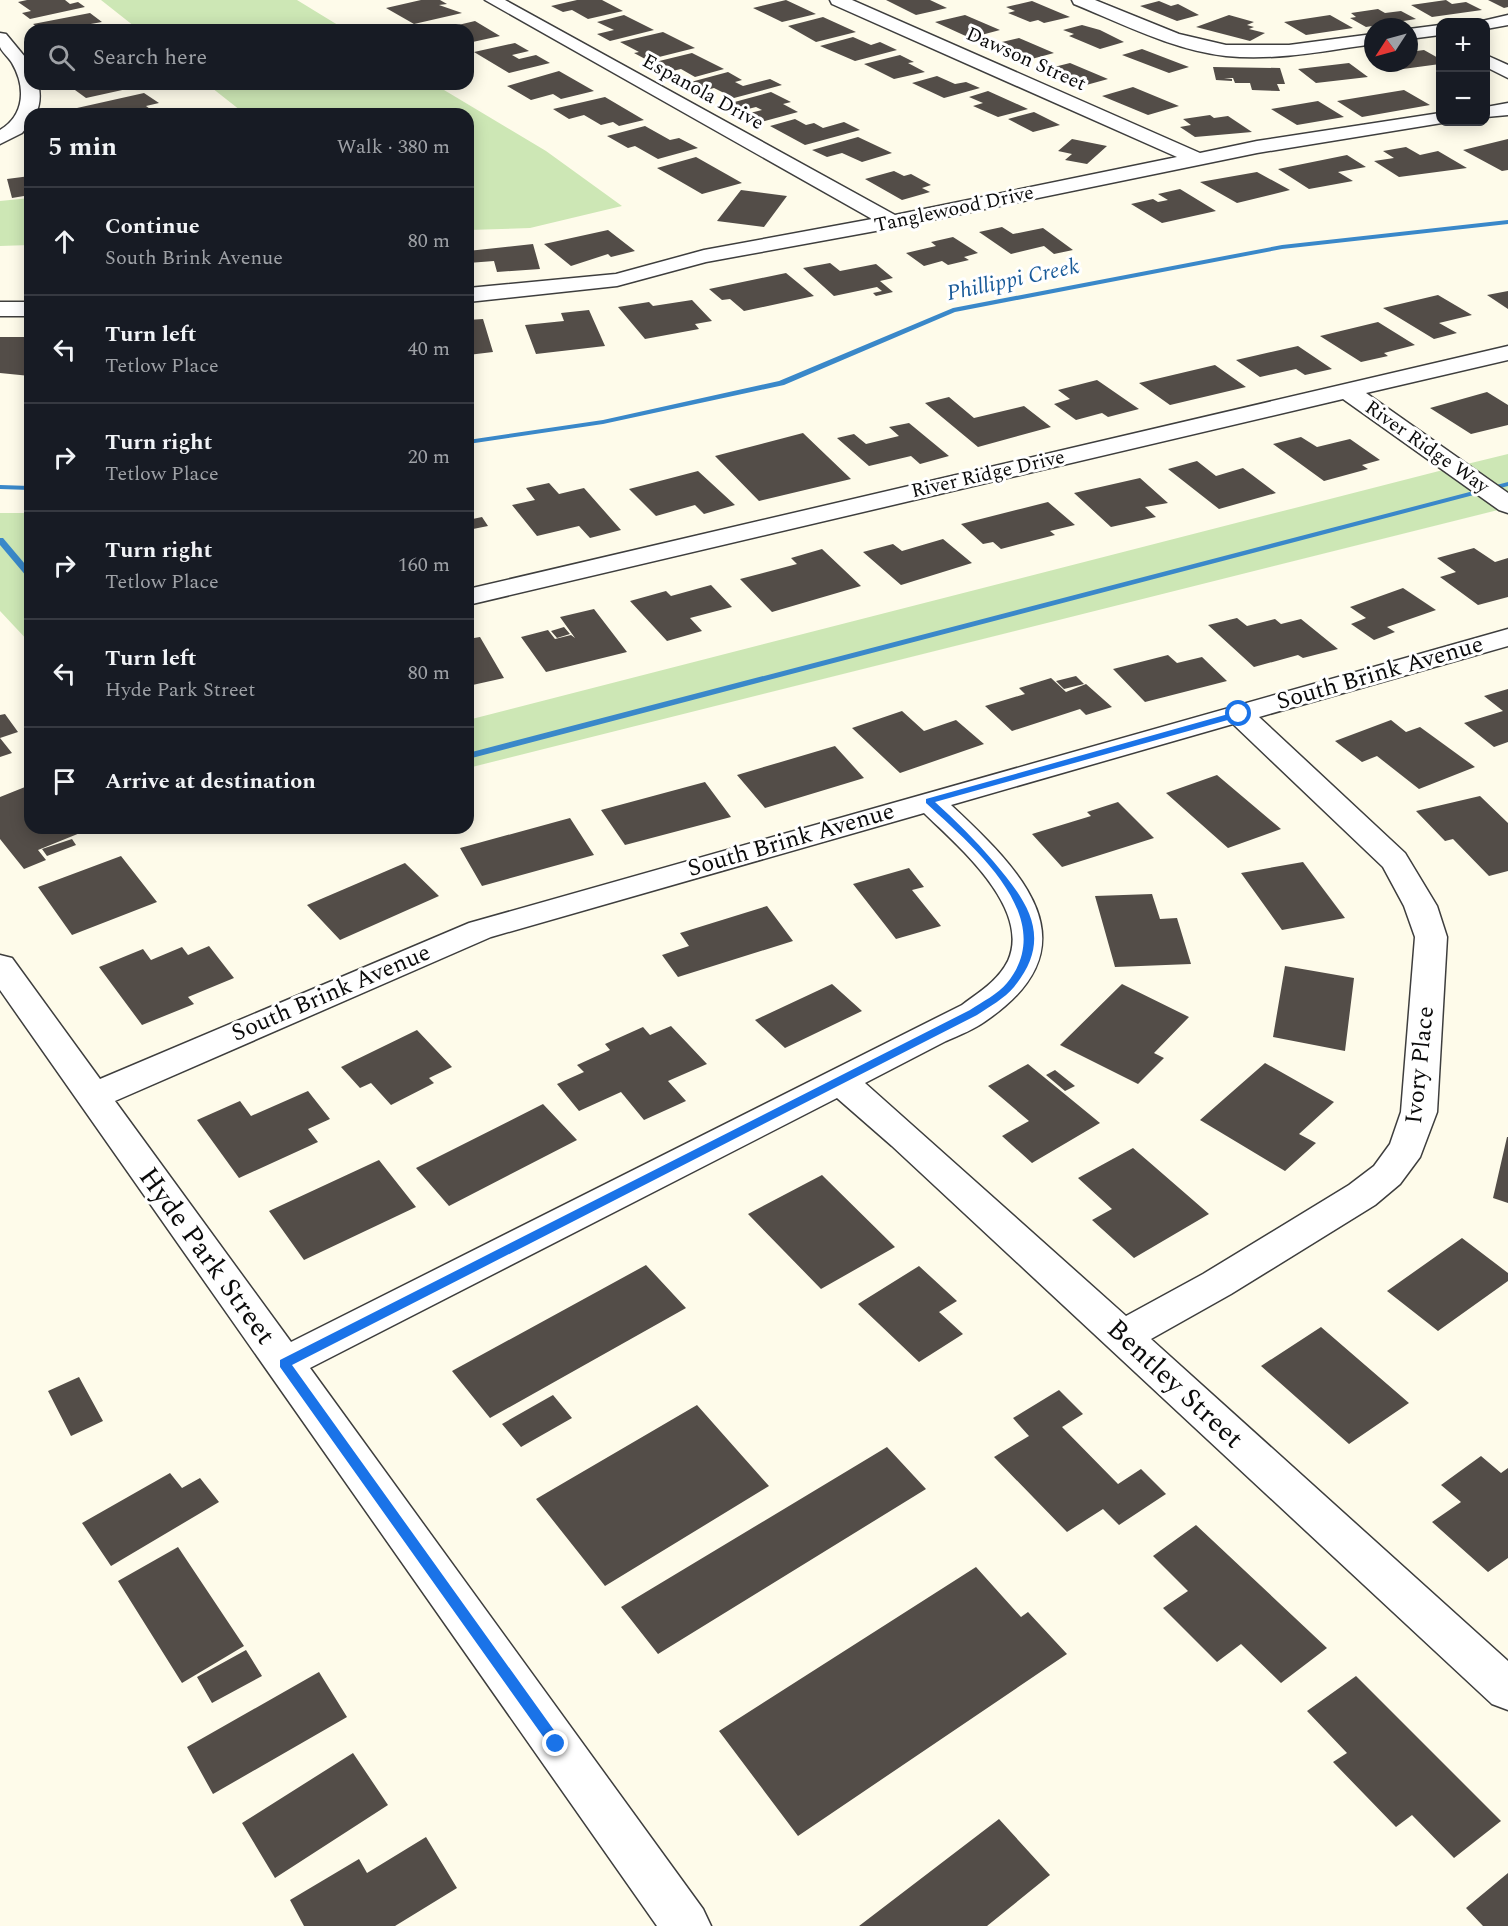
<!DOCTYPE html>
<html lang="en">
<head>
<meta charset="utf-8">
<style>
	body { margin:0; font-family:Spectral,serif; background:#242831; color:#f1f3f6 }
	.controls { position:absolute; right:18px; top:18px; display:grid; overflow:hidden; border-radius:12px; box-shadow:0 3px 15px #0003 }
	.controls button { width:54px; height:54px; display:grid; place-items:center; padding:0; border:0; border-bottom:2px solid #363941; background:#171b24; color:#f1f3f6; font:30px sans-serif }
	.compass { position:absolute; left:1364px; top:18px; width:54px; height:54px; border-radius:50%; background:#171b24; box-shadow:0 3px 15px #0003; rotate:234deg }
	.stop { position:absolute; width:18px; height:18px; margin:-14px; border:4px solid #1a73e8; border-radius:50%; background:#fff }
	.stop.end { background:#1a73e8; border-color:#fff; box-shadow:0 2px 6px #0008 }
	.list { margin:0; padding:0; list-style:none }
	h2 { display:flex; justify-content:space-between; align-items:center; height:78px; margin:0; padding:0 24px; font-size:26px }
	h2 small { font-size:20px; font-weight:400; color:#9ea1a6 }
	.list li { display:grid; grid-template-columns:39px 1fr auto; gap:18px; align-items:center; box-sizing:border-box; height:108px; padding:0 24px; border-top:2px solid #363941 }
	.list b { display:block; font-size:22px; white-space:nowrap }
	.list p { margin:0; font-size:20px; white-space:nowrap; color:#9ea1a6 }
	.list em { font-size:20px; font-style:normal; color:#9ea1a6 }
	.icon { flex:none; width:33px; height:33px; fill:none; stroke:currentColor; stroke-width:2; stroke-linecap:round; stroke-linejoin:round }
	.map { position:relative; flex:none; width:1508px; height:1926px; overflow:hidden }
	.search { position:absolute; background:#171b24; box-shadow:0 3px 15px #0003; left:24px; top:24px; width:450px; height:66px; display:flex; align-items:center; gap:15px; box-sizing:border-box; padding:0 21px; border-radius:18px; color:#9ea1a6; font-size:22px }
	.panel { position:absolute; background:#171b24; box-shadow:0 3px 15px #0003; left:24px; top:108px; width:450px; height:726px; border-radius:18px }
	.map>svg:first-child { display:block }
</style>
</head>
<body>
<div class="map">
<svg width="1508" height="1926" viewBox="0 0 1508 1926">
	<rect width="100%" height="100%" fill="#fefbea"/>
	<path fill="#cde7b5" d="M101 0H297L346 30H139Z
		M207 84H434L546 151 622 206 530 228 468 230V114H245Z
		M30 198V245L0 246V201Z
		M1508 454V493L1467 464Z
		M1443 470 1498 510 468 768V720Z
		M0 513H30V643L0 611Z"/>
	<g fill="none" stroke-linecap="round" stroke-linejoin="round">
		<path fill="#3a88c9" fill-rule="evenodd" d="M1508 220V224L1282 249 955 312 784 385 603 424 468 444V440L603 420 779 381 953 308 1282 245Z
			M1508 482V486L468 759V753Z
			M0 485 30 486V490L0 489Z
			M0 538H3L30 570V578L27 577 0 545Z"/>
	</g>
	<path fill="#534d48" d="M27 0H65L70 4 78 2 85 7 30 19 22 13 31 11 18 2Z
		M421 0H440L447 4 439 5 462 13 414 24 386 8Z
		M577 0H602L623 11 588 19 572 10 563 12 551 6Z
		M786 0 816 14 782 22 753 8Z
		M886 0H930L947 8 916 15Z
		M1446 0 1452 4 1466 2 1482 10 1432 17 1411 5Z
		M1488 0H1508V7L1504 8Z
		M1032 1 1070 17 1044 23 1038 20 1030 22 1008 13 1015 11 1006 7Z
		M1159 1 1171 6 1178 4 1199 15 1177 21 1140 6Z
		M1378 9 1385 13 1401 11 1416 19 1366 27 1350 18 1356 17 1351 13Z
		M90 13 102 22 85 25 92 30H41L33 24Z
		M624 15 654 30 610 41 597 34 614 30 597 22Z
		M965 15 1000 30 970 38 935 22Z
		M1229 15 1254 22 1247 25 1254 27 1249 29 1265 33 1250 41 1196 27Z
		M1330 15 1353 28 1306 35 1284 22Z
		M823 17 856 32 816 42 788 26Z
		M475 21 500 36 468 43V30H437Z
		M1082 25 1100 30 1124 42 1100 49 1069 36 1074 34 1063 30Z
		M663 32 695 48 647 60 634 53 639 52 620 42Z
		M853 37 871 45 880 42 897 50 855 61 820 46Z
		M1019 38 1054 53 1024 61 989 45Z
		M515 43 529 51 512 55 519 59 536 55 550 63 509 73 474 52Z
		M1142 49 1189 67 1169 73 1122 55Z
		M1424 50 1440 59V64L1388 71 1374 63H1409V52Z
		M692 53 724 69 695 77 681 69 668 72 651 63Z
		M900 55 914 62 908 63 925 72 894 79 864 64Z
		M1070 63 1108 79 1079 87 1042 70Z
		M1349 63 1368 77 1316 83 1298 69Z
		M1213 67 1280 68 1285 84H1277L1280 91 1252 90 1250 83H1235L1233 78H1224L1232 79V81L1216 80Z
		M559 71 594 91 561 99 553 94 531 100 507 86Z
		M728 72 742 80 735 82 743 86 770 79 782 85 734 98 714 88 703 91 687 83Z
		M937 76 955 84 966 82 980 88 944 98 912 83Z
		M80 84H145V85L86 98 75 90 85 88Z
		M1133 87 1179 106 1148 115 1102 96Z
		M1404 90 1430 105 1362 117 1337 101Z
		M988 91 1028 109 998 117 973 106 983 103 969 97Z
		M771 92 791 102 783 104 798 112 761 122 746 114 762 110 756 107 740 111 727 104Z
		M144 93 159 103 146 106 157 114H111L107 112 86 114 77 108Z
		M605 97 644 120 619 126 613 122 601 125 584 115 569 119 553 109Z
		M1318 101 1344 117 1297 125 1271 109Z
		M1034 112 1060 125 1033 132 1008 119Z
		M1210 115 1214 118 1228 116 1252 132 1195 137 1180 127 1191 125 1183 119Z
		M795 119 806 125 814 123 823 128 844 122 860 130 805 145 770 126Z
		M645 126 670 140 679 138 698 148 658 159 635 146 628 148 607 136Z
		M858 137 892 153 862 162 842 153 827 157 812 150Z
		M1072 139 1107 146 1087 164 1065 160 1072 154 1058 151Z
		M1508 139V170L1502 171 1463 150Z
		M1406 147 1420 155 1438 151 1467 168 1399 177 1374 161 1394 158 1383 151Z
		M1347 155 1366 167 1338 172 1353 181 1309 189 1278 169Z
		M696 157 742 183 702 194 657 168Z
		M894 171 904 176 911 174 931 185 922 188 930 192 902 200 865 179Z
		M1257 172 1290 190 1237 203 1200 182Z
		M30 176V195L12 198 7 179Z
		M1180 189 1216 211 1162 223 1131 204 1153 199 1158 202 1168 200 1158 194Z
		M741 190 787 196 764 227 717 221Z
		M1002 227 1013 234 1043 228 1073 250 1054 254 1044 246 1011 254 979 232Z
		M608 230 635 251 611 257 608 254 571 266 544 244Z
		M953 237 978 253 964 257 969 260 948 265 942 261 924 266 906 253 936 246 931 242Z
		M533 244 540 269 497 272 494 261 468 263V251Z
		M830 263 840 271 876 264 893 278 880 281 893 292 876 296 873 293 882 291 877 287 834 296 803 268Z
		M786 273 814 296 744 311 730 299 722 300 709 289Z
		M1508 291V309L1487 295Z
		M1438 295 1472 315 1439 323 1457 333 1434 339 1383 308Z
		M692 300 712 321 695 324 699 329 645 339 618 307 649 302 653 306Z
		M589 310 605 346 536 354 525 325 564 321 561 313Z
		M483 319 493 352 468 355V320Z
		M1378 322 1415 345 1384 353 1388 356 1361 362 1320 336Z
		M0 337H30V376L0 373Z
		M1298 346 1332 369 1305 375 1296 369 1260 377 1236 360Z
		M1215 365 1246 387 1170 405 1139 383Z
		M1097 380 1139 409 1108 417 1102 413 1076 420 1054 404 1070 399 1058 390Z
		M1487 392 1508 405V425L1471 434 1430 408Z
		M949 397 974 418 1024 406 1051 427 978 447 925 403Z
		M909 423 949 456 920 464 911 456 869 466 837 438 854 434 866 444 899 436 889 427Z
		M803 433 851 479 759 501 715 456Z
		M1301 437 1317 447 1350 439 1380 460 1362 465 1368 469 1324 481 1273 444Z
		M1197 461 1216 476 1243 468 1276 493 1219 509 1168 469Z
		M698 471 735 505 704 514 695 505 656 516 629 489Z
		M1140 478 1168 503 1145 507 1156 517 1111 527 1074 493Z
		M549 483 559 494 584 488 621 530 590 538 579 526 537 536 512 505 535 500 526 488Z
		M1048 502 1075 525 1050 531 1055 535 1001 549 993 542 983 544 961 524Z
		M482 517 488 526 468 530V520Z
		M943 539 972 563 901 585 863 552 893 544 902 551Z
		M1474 548 1495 562 1508 558V597L1478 605 1440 577 1456 572 1437 558Z
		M822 549 861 586 772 612 740 579 797 564 791 558Z
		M711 585 732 607 690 618 702 631 667 641 630 601 666 591 671 596Z
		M1403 588 1436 610 1387 627 1395 632 1374 640 1351 624 1366 618 1350 607Z
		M594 609 627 652 546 672 521 637 548 630 555 639 571 635 575 638 560 617Z
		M1237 618 1247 626 1275 619 1281 624 1301 619 1338 649 1303 658 1298 655 1254 667 1208 625Z
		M564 627 570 634 557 638 551 631Z
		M480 637 504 678 468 686V639Z
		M1168 655 1177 663 1202 657 1227 681 1145 702 1113 669Z
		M1076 676 1084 684 1064 689 1056 681Z
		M1051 678 1066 692 1086 684 1112 707 1086 715 1080 709 1012 731 985 706 1025 694 1019 688Z
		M1508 689V742L1494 747 1464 723 1503 711 1484 696Z
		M902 711 924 731 956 720 984 744 900 773 852 728Z
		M5 714 18 732 0 738 12 753 0 757V715Z
		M1391 720 1406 732 1420 727 1475 767 1419 789 1377 756 1362 762 1335 741Z
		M835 746 864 778 765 808 737 775Z
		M1217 775 1281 829 1228 848 1166 793Z
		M705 782 731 817 625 845 601 810Z
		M30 785V828H75L80 833 38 850 46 860 24 869 0 839V797Z
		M1480 796 1508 823V871L1489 876 1453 839 1445 841 1416 811Z
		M1118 802 1154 838 1062 867 1032 834 1091 816 1087 812Z
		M570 818 594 855 482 886 460 848Z
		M72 839 76 845 47 856 42 849Z
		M121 856 157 902 72 935 38 887Z
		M1303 862 1345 918 1282 930 1241 873Z
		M405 863 439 896 340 940 307 905Z
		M909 868 924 887 912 890 941 926 896 939 853 884Z
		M1152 894 1160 919 1177 918 1191 964 1115 967 1095 896Z
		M767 906 793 941 678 977 662 955 689 946 680 933Z
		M209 946 234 978 188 997 194 1004 142 1025 99 967 143 949 151 960 182 947 188 955Z
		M1285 966 1354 978 1345 1051 1273 1037Z
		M832 984 862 1011 785 1048 755 1020Z
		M1122 984 1189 1017 1154 1053 1164 1058 1138 1084 1060 1045Z
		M671 1026 707 1064 668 1081 686 1101 644 1120 621 1092 579 1111 557 1084 584 1072 577 1065 610 1050 605 1044 643 1027 650 1035Z
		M417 1030 452 1067 429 1078 434 1083 391 1105 371 1083 360 1088 341 1067Z
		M1265 1063 1334 1102 1299 1134 1316 1143 1285 1171 1200 1120Z
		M1028 1064 1100 1123 1032 1163 1002 1136 1029 1121 988 1086Z
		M1055 1070 1075 1086 1065 1091 1046 1075Z
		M308 1091 330 1119 308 1129 318 1142 239 1178 197 1120 240 1101 251 1116Z
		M543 1104 577 1140 449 1206 416 1168Z
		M1507 1137H1508V1203L1493 1198Z
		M1133 1148 1209 1214 1134 1258 1092 1220 1112 1209 1078 1178Z
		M379 1160 416 1207 304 1260 269 1211Z
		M822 1175 895 1247 821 1289 748 1214Z
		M1462 1238 1508 1273V1281L1438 1331 1387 1291Z
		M646 1265 686 1308 490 1418 452 1371Z
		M919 1266 957 1301 939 1312 963 1334 919 1362 858 1304Z
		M1321 1327 1409 1403 1349 1444 1261 1366Z
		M79 1377 103 1421 71 1436 48 1391Z
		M1059 1390 1083 1414 1062 1427 1118 1484 1141 1469 1166 1494 1119 1525 1103 1509 1067 1532 994 1457 1029 1436 1013 1418Z
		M553 1395 572 1418 521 1447 502 1424Z
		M697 1405 769 1486 605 1586 536 1499Z
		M887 1447 926 1489 658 1654 621 1607Z
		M1481 1456 1501 1473 1508 1468V1558L1488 1572 1432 1522 1461 1502 1441 1485Z
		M170 1473 182 1488 200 1478 219 1502 111 1566 82 1523Z
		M1196 1525 1327 1648 1281 1683 1241 1644 1217 1662 1163 1608 1188 1591 1153 1556Z
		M178 1547 244 1646 182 1683 118 1581Z
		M976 1567 1021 1617 1028 1612 1067 1654 798 1836 719 1731Z
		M246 1650 262 1676 212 1703 197 1677Z
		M319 1672 347 1717 213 1794 187 1747Z
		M1356 1676 1501 1821 1454 1858 1412 1815 1396 1827 1333 1762 1347 1753 1307 1711Z
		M353 1753 388 1805 275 1878 242 1823Z
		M999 1819 1050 1875 987 1926H859Z
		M426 1837 457 1888 395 1926H304L290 1900 359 1859 367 1873Z
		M1508 1873V1926H1483L1466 1908Z"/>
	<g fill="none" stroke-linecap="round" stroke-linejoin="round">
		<g stroke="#3e3e3e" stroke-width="3">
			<path id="minor" d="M485 0H505L895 215 1177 157 832 4 830 0H852L1200 153 1257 141 1440 113V122H1448L1257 153 892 228 706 262 617 286 468 302V288L616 274 704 250 872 219Z
				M1072 0H1095L1179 34 1226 45H1289L1373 34V44C1325 51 1275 61 1226 56 1173 50 1123 24 1074 4Z
				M1508 15V25L1486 29V22H1478Z
				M1440 25V35L1409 39V29Z
				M0 33 6 34 30 63V84H38C41 95 40 104 36 114H30V123L22 133 0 144V130C25 115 26 87 12 63 9 58 2 52 0 47 0 44 0 37 0 33Z
				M1486 55 1508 65V78L1486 67Z
				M1508 103V115L1486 117V107Z
				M0 302H30V316H0Z
				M1508 346V360L1366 393 1508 493V513L1499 510 1343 399 468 605V589Z
				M1508 629V646L1259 717 1405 853 1437 906 1447 937 1437 1112 1420 1157 1400 1184 1375 1205 1231 1294 1151 1339 1508 1661V1710L1492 1704 892 1146 837 1098 310 1368 703 1909 711 1926H657L0 990V955L12 958 100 1079 469 923ZM1233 724 1383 867 1404 906 1415 937 1401 1112 1390 1144 1374 1166 1349 1185 1203 1274 1126 1316 865 1083C892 1069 919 1055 946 1041 960 1035 975 1029 987 1020 1096 945 1022 871 951 805ZM924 813C957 845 1032 908 1008 961 998 981 979 992 962 1005L291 1342 115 1101 491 937Z"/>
		</g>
		<use href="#minor" fill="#fff" fill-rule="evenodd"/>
	</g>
	<path fill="#1a73e8" d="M1239 711 1242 716 935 802C956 821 975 840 993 861 1028 902 1054 938 1014 987 1005 998 989 1007 977 1015L292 1365 561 1740V1749H552L280 1367V1360L970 1010C982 1002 998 994 1007 983 1061 917 970 844 926 803V799Z"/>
	<g text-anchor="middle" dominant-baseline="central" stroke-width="6" stroke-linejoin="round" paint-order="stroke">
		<g font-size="20" fill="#0b0b0b" stroke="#fff">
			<text transform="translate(1026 59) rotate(24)">Dawson Street</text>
			<text transform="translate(703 92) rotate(29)">Espanola Drive</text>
			<text transform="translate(954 209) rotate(-12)">Tanglewood Drive</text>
			<text transform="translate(1427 447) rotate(35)">River Ridge Way</text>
			<text transform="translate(988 474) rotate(-13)">River Ridge Drive</text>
		</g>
		<g font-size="22" font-style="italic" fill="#195a98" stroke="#fff">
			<text transform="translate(1013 280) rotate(-12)">Phillippi Creek</text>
		</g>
		<g font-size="24" fill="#0b0b0b" stroke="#fff">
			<text transform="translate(1380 673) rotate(-16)">South Brink Avenue</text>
			<text transform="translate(791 840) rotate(-16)">South Brink Avenue</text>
			<text transform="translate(331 993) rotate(-23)">South Brink Avenue</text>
			<text transform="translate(1420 1065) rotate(-84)">Ivory Place</text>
		</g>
		<g font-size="28" fill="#0b0b0b" stroke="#fff">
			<text transform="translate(207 1256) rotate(54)">Hyde Park Street</text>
			<text transform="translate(1175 1384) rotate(43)">Bentley Street</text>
		</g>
	</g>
</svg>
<div class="controls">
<button>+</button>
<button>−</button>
</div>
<svg class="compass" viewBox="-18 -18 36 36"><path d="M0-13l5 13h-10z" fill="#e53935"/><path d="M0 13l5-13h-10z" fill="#9ea1a6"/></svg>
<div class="stop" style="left:1239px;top:714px"></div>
<div class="stop end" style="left:556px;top:1744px"></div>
<div class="search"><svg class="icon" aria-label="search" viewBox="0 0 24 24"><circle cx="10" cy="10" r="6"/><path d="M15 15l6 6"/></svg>Search here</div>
<section class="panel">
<h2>5 min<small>Walk · 380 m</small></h2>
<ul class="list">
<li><svg class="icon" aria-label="ahead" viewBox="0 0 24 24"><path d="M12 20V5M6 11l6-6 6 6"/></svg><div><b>Continue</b><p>South Brink Avenue</p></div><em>80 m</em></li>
<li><svg class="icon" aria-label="left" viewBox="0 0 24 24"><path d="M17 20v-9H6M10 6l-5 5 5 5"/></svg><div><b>Turn left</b><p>Tetlow Place</p></div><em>40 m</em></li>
<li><svg class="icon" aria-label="right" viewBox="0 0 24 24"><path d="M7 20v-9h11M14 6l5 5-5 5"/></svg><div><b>Turn right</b><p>Tetlow Place</p></div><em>20 m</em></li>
<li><svg class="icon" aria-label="right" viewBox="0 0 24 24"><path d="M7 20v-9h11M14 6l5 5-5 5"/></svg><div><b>Turn right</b><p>Tetlow Place</p></div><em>160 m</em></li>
<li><svg class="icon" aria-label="left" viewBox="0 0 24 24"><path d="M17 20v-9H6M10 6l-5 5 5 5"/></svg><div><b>Turn left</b><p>Hyde Park Street</p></div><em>80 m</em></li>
<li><svg class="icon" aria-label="arrive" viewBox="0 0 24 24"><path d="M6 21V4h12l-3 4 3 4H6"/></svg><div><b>Arrive at destination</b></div></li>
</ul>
</section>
</div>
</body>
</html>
